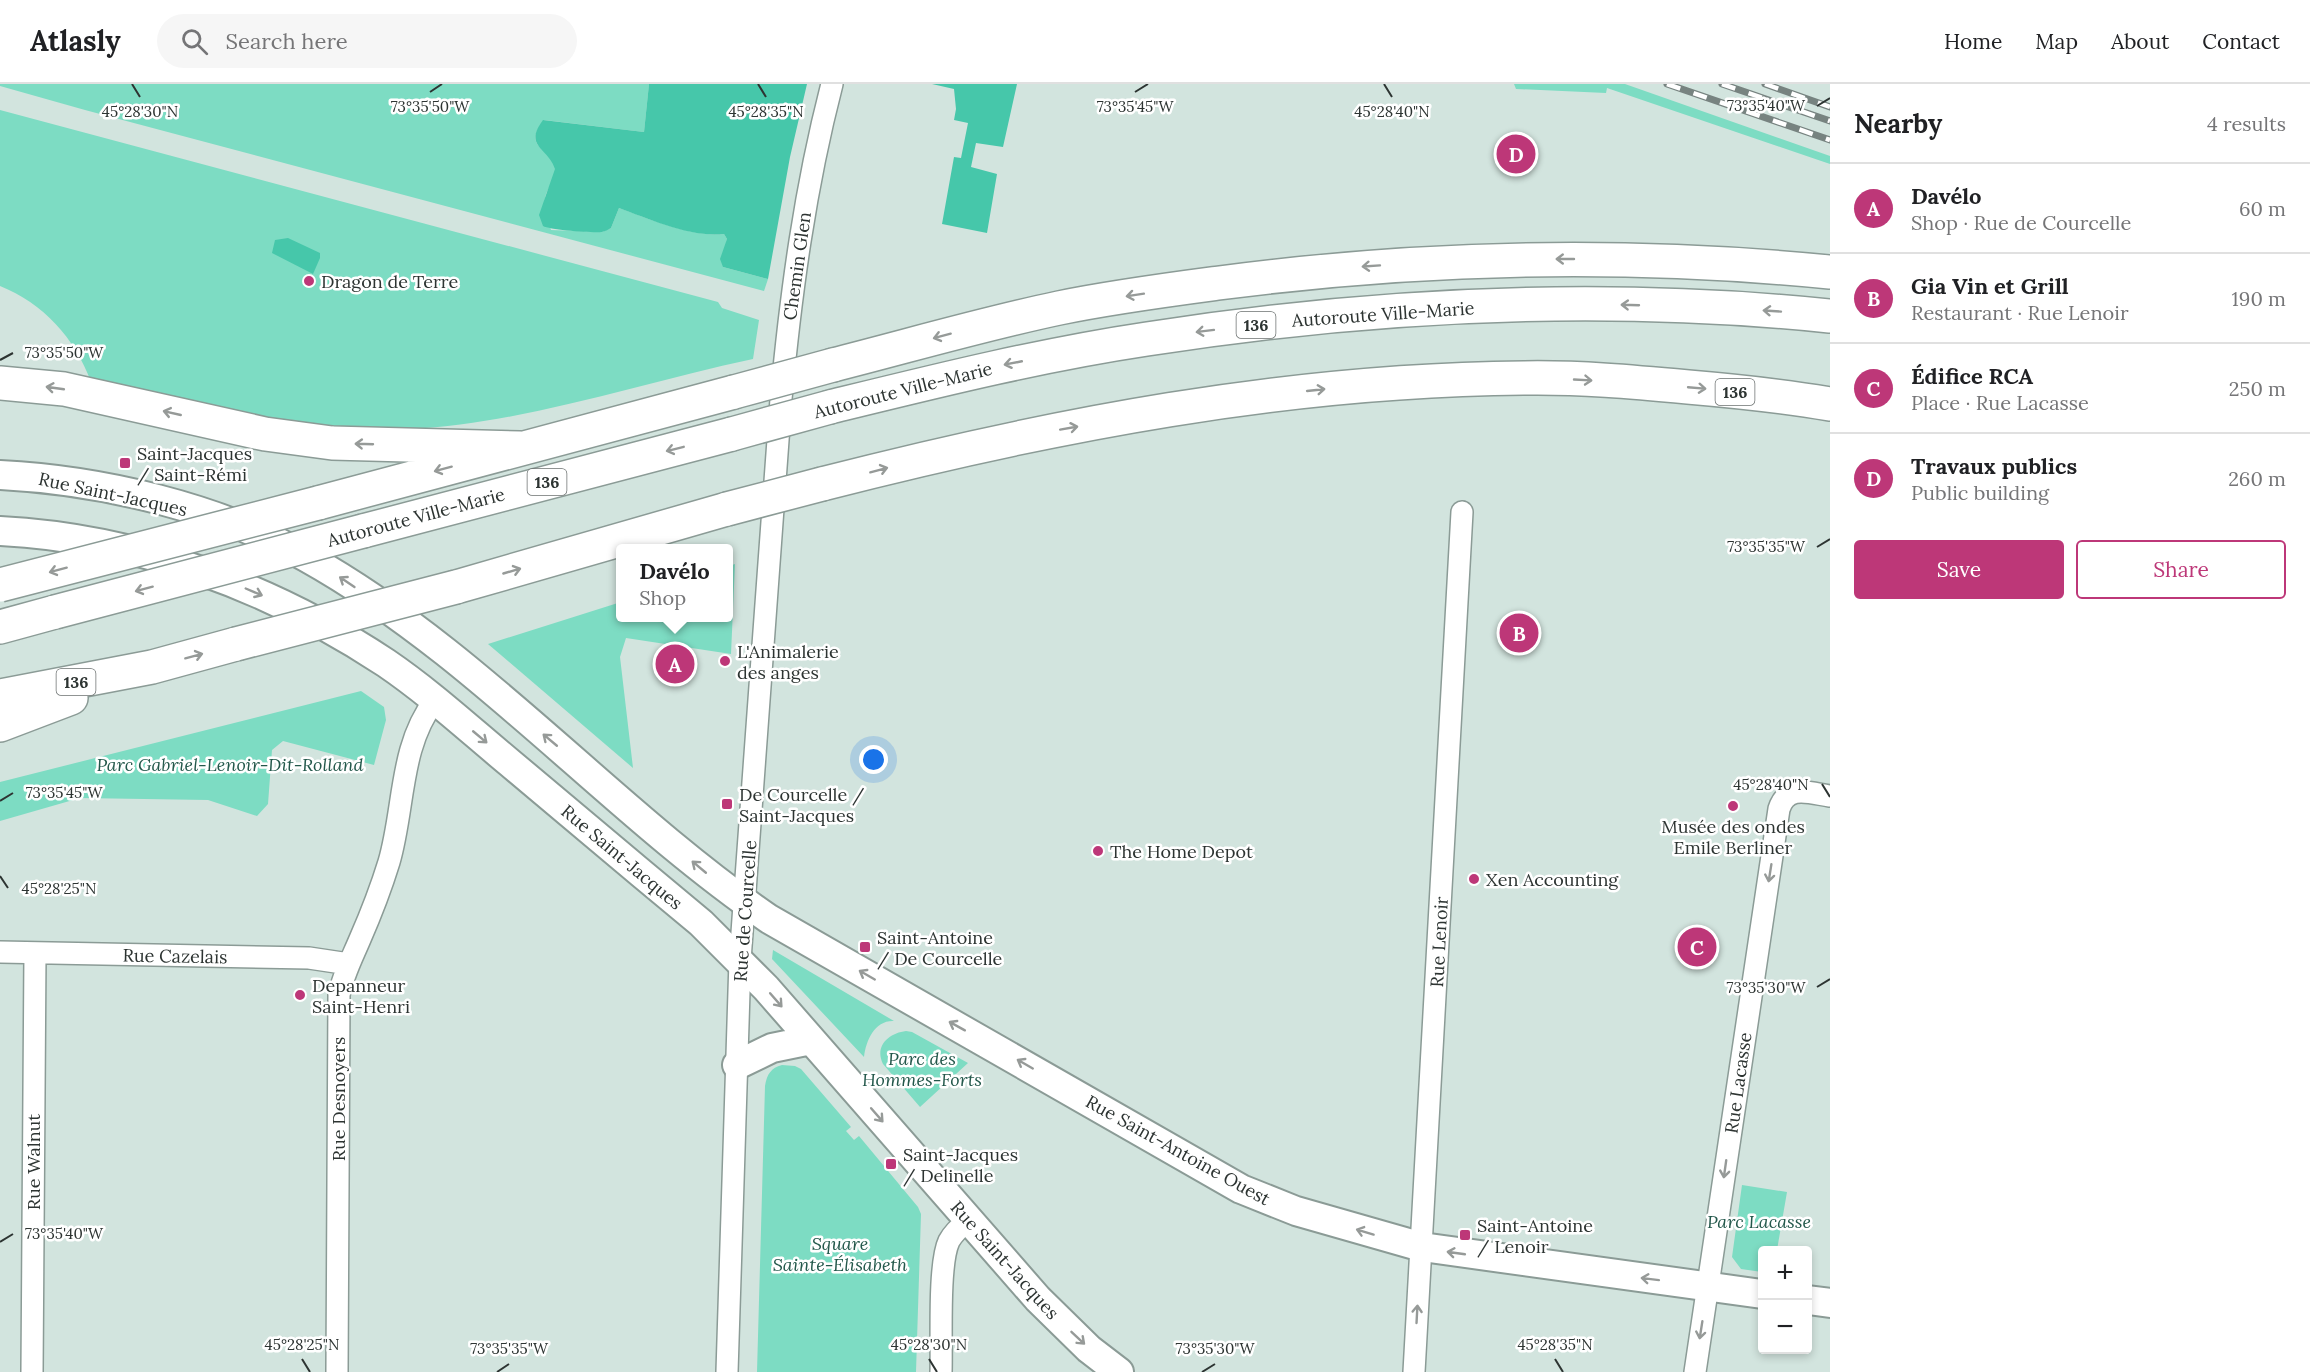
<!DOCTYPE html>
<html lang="en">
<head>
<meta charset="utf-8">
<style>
	body { margin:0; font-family:Lora,serif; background:#f6f6f6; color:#202124 }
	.controls { position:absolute; right:18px; bottom:18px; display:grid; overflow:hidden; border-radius:6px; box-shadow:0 3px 9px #0003 }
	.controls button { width:54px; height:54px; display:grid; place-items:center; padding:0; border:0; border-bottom:2px solid #e0e0e0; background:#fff; color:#202124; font:30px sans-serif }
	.you { position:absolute; left:874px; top:676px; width:21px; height:21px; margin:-15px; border:4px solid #fff; border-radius:50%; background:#1a73e8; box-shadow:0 0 0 9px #1a73e833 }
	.badge { display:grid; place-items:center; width:39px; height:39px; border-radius:50%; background:#bd3778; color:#fff; font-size:20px; font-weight:700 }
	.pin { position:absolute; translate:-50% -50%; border:3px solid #fff; box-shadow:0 2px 6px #0006 }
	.popup { position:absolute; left:616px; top:460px; width:117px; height:78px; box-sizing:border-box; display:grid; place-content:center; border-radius:6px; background:#fff; filter:drop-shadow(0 2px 4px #0005); font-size:20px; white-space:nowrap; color:#757577 }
	.popup b { font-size:22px; color:#202124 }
	.popup::after { content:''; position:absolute; left:50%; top:100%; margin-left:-12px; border:12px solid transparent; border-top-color:#fff }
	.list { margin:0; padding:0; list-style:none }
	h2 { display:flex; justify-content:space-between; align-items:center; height:78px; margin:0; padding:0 24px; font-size:26px }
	h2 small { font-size:20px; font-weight:400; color:#757577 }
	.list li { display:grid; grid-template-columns:39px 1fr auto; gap:18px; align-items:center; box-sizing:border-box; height:90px; padding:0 24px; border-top:2px solid #e0e0e0 }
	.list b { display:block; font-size:22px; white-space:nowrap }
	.list p { margin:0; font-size:20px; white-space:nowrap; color:#757577 }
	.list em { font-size:20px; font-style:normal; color:#757577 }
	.actions { display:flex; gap:12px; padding:18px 24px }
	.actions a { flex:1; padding:14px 0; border:2px solid #bd3778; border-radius:6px; text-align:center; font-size:21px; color:#bd3778 }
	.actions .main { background:#bd3778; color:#fff }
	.icon { flex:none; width:33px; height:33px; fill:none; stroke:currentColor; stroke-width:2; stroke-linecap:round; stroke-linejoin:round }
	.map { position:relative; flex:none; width:1830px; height:1288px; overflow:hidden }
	header { display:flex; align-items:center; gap:36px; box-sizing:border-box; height:84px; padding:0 30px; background:#fff; border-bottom:2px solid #e0e0e0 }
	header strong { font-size:28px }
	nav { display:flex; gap:33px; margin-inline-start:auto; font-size:21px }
	.search { width:420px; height:54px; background:#f6f6f6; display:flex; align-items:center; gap:15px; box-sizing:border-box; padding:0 21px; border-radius:33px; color:#757577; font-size:22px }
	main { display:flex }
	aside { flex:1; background:#fff }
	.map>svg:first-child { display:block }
</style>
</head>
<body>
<header>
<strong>Atlasly</strong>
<div class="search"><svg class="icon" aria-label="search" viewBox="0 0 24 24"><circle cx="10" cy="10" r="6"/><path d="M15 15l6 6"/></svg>Search here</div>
<nav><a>Home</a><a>Map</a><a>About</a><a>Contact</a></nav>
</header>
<main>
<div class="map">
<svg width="1830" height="1288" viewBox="0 0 1830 1288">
	<rect width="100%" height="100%" fill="#d2e4de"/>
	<path fill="#7ddcc3" d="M0 0H649L644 48 544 36C521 65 551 63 555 83 557 93 547 104 545 114 543 122 549 137 551 146L602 148 611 144 619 124C647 134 694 154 724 150L727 155 723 183 768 195 764 207 85 26 0 2Z
		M1514 0H1625L1830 72V80L1607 4 1606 9 1516 5Z
		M0 26 718 218 722 224 759 236 753 275C639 299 527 339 410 345 301 351 196 321 91 298 75 254 43 219 0 202Z
		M735 480 731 570 626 554 620 573 633 684 488 560 621 518V534H729V482Z
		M361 607 384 623 386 636 374 681 283 657 272 666 268 720 257 732 208 716 80 714 0 737V698Z
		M773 866 894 937C875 936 866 956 864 973L772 875Z
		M906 947 912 948 968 979 920 1023 883 980C874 962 889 949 906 947Z
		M782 981 795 982 801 985 851 1043 846 1047 854 1056 859 1052 918 1123 921 1130 916 1288H757L765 1002C767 990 771 984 782 981Z
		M1742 1101 1787 1108 1777 1166H1762V1188L1741 1185 1732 1173Z"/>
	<path fill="#46c7aa" d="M649 0H807L790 73 768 195 723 183 720 175 727 155 724 150C692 154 649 135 619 124L611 144C608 146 605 147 602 148 593 149 550 146 543 142L539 131 555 85C548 63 523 63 543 36L644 48Z
		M932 0H1017L1003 63 976 59 971 83 997 90 987 149 942 140 954 73 961 74 968 39 954 36 956 25 954 5Z
		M288 154 320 169V174L313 190 272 169 275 156Z"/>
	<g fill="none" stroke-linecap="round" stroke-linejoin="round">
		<g stroke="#8b9b96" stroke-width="24">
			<path id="street" d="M0 868 309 874 349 880
				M32 1288 35 869
				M337 1288 339 911C343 891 352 874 360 855 371 830 381 804 389 778 405 723 399 663 435 616
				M727 1288 740 876 781 315C791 208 805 104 832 0
				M941 1288C942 1259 938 1180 949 1157 954 1148 961 1142 969 1136
				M1414 1288 1462 428
				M1695 1288 1779 725C1787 700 1809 709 1830 712"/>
		</g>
		<g stroke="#8b9b96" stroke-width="32">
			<path id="secondary" d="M0 391C101 396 217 423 306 473 478 569 608 724 769 835L1241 1105 1296 1127 1422 1163 1762 1210
				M0 447C138 454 271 503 386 579 430 609 469 645 510 679 573 732 637 786 701 839L766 904 1038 1215 1089 1265 1119 1288
				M737 981 772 964 811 956
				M1808 1216 1830 1219"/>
		</g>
		<g stroke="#8b9b96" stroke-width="36">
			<path id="highway" d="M833 281C908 262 983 240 1059 224 1112 213 1166 206 1219 199 1424 172 1625 168 1830 188
				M0 299 64 305 265 350 332 359 520 364
				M830 323C936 297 1040 271 1147 255 1372 220 1604 209 1830 232
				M822 400C1052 341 1286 296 1524 294 1578 293 1634 298 1688 303 1735 307 1783 312 1830 320
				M318 419 734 308
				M363 447 732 350
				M456 503 727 425
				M0 543 55 528
				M0 612 152 583 236 560
				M0 641 71 614"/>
		</g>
		<use href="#street" stroke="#fff" stroke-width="21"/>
		<use href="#secondary" stroke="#fff" stroke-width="28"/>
		<use href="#highway" stroke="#fff" stroke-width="33"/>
		<g stroke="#778380" stroke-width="7">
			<path id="rail" d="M1667 0 1830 56
				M1722 0 1830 37
				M1765 0 1830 23"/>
		</g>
		<use href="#rail" stroke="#fff" stroke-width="4.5" stroke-dasharray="14" stroke-linecap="butt"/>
		<g stroke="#8b9b96" stroke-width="36" stroke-linecap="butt">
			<path id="highway-bridge" d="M734 308 833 281
				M732 350 830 323
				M727 425 822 400
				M0 501 318 419
				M55 528 363 447
				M236 560 456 503"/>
		</g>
		<use href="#highway-bridge" stroke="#fff" stroke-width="33"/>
	</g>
	<defs><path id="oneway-shaft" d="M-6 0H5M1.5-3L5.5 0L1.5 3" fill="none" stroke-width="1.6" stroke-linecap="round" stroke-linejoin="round" transform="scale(1.5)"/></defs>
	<g stroke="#969a98">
		<use href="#oneway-shaft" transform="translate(1565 175) rotate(180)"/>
		<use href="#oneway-shaft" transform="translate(1371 182) rotate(176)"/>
		<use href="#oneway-shaft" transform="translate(1135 211) rotate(171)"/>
		<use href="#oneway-shaft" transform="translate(1630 221) rotate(-178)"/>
		<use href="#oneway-shaft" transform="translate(1772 227) rotate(-176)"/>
		<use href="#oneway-shaft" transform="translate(1205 247) rotate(173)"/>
		<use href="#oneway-shaft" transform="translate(942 252) rotate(165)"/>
		<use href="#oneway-shaft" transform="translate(1013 279) rotate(169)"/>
		<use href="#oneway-shaft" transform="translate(1583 296) rotate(3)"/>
		<use href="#oneway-shaft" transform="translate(55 304) rotate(-172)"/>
		<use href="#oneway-shaft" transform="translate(1697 304) rotate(5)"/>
		<use href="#oneway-shaft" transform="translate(1316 306) rotate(-6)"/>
		<use href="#oneway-shaft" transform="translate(172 329) rotate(-167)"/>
		<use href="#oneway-shaft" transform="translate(1069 344) rotate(-10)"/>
		<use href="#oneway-shaft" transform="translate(364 360) rotate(-178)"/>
		<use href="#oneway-shaft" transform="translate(675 365) rotate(166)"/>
		<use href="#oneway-shaft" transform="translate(443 385) rotate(165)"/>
		<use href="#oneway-shaft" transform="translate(879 386) rotate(-15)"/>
		<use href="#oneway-shaft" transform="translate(58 486) rotate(165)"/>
		<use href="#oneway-shaft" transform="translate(512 487) rotate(-16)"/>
		<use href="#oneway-shaft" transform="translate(347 498) rotate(-146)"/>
		<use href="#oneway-shaft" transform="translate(144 505) rotate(165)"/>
		<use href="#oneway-shaft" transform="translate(254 508) rotate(23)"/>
		<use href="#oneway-shaft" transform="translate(194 572) rotate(-15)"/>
		<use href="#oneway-shaft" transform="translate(480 653) rotate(40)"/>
		<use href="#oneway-shaft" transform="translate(550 656) rotate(-140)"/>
		<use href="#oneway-shaft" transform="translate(699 783) rotate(-140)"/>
		<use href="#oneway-shaft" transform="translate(1770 789) rotate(99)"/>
		<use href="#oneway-shaft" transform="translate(867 891) rotate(-150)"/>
		<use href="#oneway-shaft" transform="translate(776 916) rotate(49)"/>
		<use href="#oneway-shaft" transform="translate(957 942) rotate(-151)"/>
		<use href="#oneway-shaft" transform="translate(1025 980) rotate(-150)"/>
		<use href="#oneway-shaft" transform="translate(877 1031) rotate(49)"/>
		<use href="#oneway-shaft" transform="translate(1725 1085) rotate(98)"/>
		<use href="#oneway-shaft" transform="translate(1365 1148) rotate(-163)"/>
		<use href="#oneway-shaft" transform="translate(1456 1169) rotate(-172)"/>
		<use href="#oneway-shaft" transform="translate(1650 1195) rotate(-173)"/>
		<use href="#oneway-shaft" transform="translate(1417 1230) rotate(-87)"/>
		<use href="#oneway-shaft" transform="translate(1701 1246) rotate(99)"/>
		<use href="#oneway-shaft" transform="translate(1078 1254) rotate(43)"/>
	</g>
	<path fill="none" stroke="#2d3432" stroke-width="2" d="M132 0 140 13M758 0 766 13M1384 0 1392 13M430 8 442 0M1135 8 1148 0M1817 22 1830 14M0 276 13 269M1817 463 1830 455M1822 700 1830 713M0 717 13 709M0 792 8 804M1817 903 1830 895M0 1158 13 1150M302 1275 310 1288M929 1275 937 1288M1555 1275 1563 1288M497 1288 509 1280M1202 1288 1215 1280"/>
	<g fill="#bd3778" stroke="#fff" stroke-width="2">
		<circle cx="309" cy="197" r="6"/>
		<rect x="119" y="373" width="12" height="12" rx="3"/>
		<circle cx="725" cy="577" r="6"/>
		<rect x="721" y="714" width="12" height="12" rx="3"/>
		<circle cx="1733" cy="722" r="6"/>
		<circle cx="1098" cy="767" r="6"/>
		<circle cx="1474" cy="795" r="6"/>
		<rect x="859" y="857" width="12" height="12" rx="3"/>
		<circle cx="300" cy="911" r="6"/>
		<rect x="885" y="1074" width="12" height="12" rx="3"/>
		<rect x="1459" y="1145" width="12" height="12" rx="3"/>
	</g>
	<g text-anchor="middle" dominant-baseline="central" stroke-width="5" stroke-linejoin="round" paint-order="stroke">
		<g fill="#fff" stroke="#6c7170" stroke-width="1.5">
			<rect x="1236.5" y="228" width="39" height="26" rx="4.5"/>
			<rect x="1715.5" y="295" width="39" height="26" rx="4.5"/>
			<rect x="527.5" y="385" width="39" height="26" rx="4.5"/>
			<rect x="56.5" y="585" width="39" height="26" rx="4.5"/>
		</g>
		<g font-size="16" font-weight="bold" fill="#2d3432">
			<text x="1256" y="241">136</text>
			<text x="1735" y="308">136</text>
			<text x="547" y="398">136</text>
			<text x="76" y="598">136</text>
		</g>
		<g font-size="18" fill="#2d3432" stroke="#fff">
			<text transform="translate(797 182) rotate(-82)">Chemin Glen</text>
			<text transform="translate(1383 230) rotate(-4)">Autoroute Ville-Marie</text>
			<text transform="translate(903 306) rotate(-14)">Autoroute Ville-Marie</text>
			<text transform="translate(113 410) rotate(12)">Rue Saint-Jacques</text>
			<text transform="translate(416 433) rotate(-15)">Autoroute Ville-Marie</text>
			<text transform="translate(622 773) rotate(40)">Rue Saint-Jacques</text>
			<text transform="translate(745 827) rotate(-86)">Rue de Courcelle</text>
			<text transform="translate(1439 858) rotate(-87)">Rue Lenoir</text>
			<text transform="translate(175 872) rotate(1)">Rue Cazelais</text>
			<text transform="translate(1738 999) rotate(-82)">Rue Lacasse</text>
			<text transform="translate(338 1015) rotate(-90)">Rue Desnoyers</text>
			<text transform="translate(1178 1066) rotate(29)">Rue Saint-Antoine Ouest</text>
			<text transform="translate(33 1078) rotate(-90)">Rue Walnut</text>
			<text transform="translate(1005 1176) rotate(48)">Rue Saint-Jacques</text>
		</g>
		<g font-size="18" fill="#2d3432" stroke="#fff" text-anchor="start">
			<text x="321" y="197">Dragon de Terre</text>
			<text x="137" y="369">Saint-Jacques<tspan x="137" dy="21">/ Saint-Rémi</tspan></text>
			<text x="737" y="567">L'Animalerie<tspan x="737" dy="21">des anges</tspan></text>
			<text x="739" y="710">De Courcelle /<tspan x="739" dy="21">Saint-Jacques</tspan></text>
			<text x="1733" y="742" text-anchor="middle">Musée des ondes<tspan x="1733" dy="21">Emile Berliner</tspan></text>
			<text x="1110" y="767">The Home Depot</text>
			<text x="1486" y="795">Xen Accounting</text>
			<text x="877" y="853">Saint-Antoine<tspan x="877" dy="21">/ De Courcelle</tspan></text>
			<text x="312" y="901">Depanneur<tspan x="312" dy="21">Saint-Henri</tspan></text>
			<text x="903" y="1070">Saint-Jacques<tspan x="903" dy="21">/ Delinelle</tspan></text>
			<text x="1477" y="1141">Saint-Antoine<tspan x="1477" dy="21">/ Lenoir</tspan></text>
		</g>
		<g font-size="18" font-style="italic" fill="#23584b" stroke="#fff">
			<text x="230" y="680">Parc Gabriel-Lenoir-Dit-Rolland</text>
			<text x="922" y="974">Parc des<tspan x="922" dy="21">Hommes-Forts</tspan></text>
			<text x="1759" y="1137">Parc Lacasse</text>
			<text x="840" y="1159">Square<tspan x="840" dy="21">Sainte-Élisabeth</tspan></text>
		</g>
	</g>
	<g font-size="15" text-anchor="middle" fill="#2d3432" stroke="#fff" stroke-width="5" stroke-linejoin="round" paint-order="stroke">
		<text x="1766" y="27">73°35'40"W</text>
		<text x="430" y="28">73°35'50"W</text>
		<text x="1135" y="28">73°35'45"W</text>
		<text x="140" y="33">45°28'30"N</text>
		<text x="766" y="33">45°28'35"N</text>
		<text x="1392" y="33">45°28'40"N</text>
		<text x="64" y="274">73°35'50"W</text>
		<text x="1766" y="468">73°35'35"W</text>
		<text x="1771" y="706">45°28'40"N</text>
		<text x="64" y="714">73°35'45"W</text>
		<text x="59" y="810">45°28'25"N</text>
		<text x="1766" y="909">73°35'30"W</text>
		<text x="64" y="1155">73°35'40"W</text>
		<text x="302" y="1266">45°28'25"N</text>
		<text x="929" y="1266">45°28'30"N</text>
		<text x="1555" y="1266">45°28'35"N</text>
		<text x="509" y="1270">73°35'35"W</text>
		<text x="1215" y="1270">73°35'30"W</text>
	</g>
</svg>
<div class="controls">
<button>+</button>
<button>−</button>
</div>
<div class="you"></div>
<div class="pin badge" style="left:675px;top:580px">A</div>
<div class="popup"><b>Davélo</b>Shop</div>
<div class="pin badge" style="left:1519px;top:549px">B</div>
<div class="pin badge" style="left:1697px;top:863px">C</div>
<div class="pin badge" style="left:1516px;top:70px">D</div>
</div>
<aside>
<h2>Nearby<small>4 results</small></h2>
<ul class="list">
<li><span class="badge">A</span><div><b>Davélo</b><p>Shop · Rue de Courcelle</p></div><em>60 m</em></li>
<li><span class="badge">B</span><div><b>Gia Vin et Grill</b><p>Restaurant · Rue Lenoir</p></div><em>190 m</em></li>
<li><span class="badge">C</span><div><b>Édifice RCA</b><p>Place · Rue Lacasse</p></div><em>250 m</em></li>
<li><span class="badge">D</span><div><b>Travaux publics</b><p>Public building</p></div><em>260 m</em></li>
</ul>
<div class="actions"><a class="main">Save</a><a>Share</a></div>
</aside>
</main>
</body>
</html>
